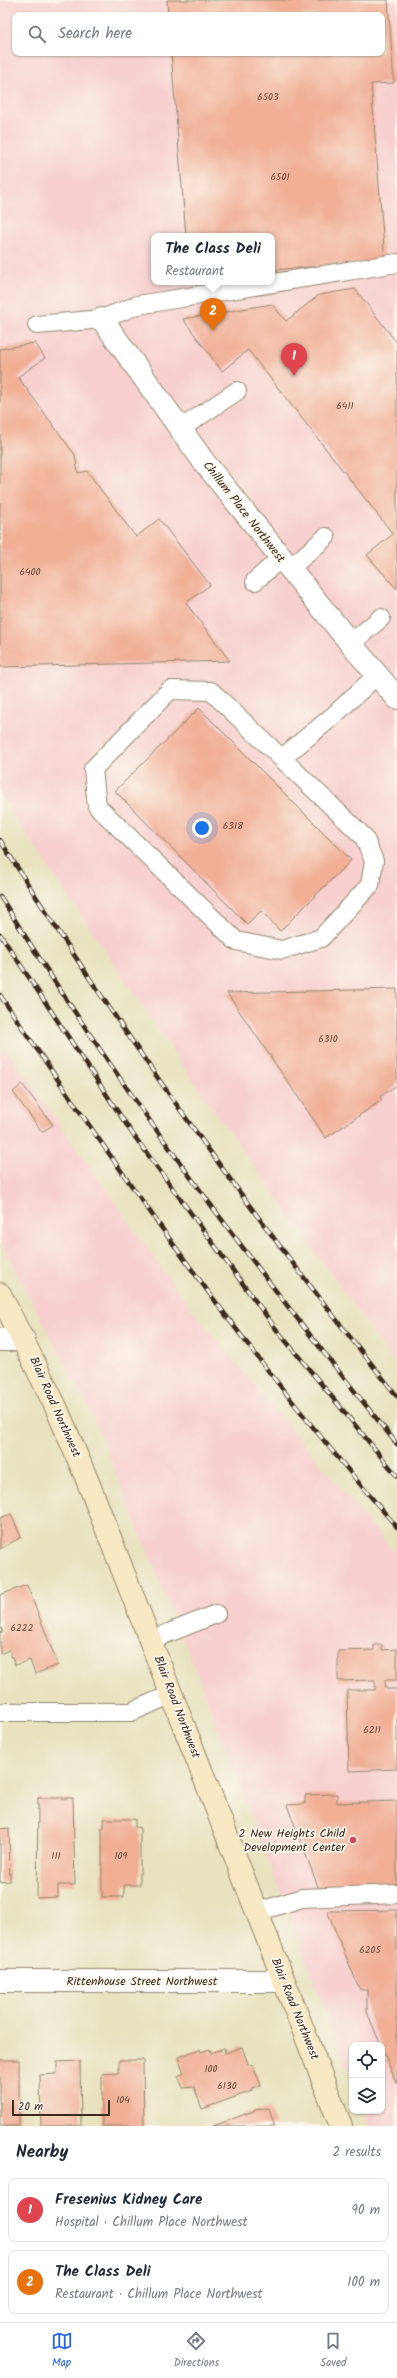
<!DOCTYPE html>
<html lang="en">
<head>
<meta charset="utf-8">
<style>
	body { margin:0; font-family:Kalam,sans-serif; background:#f2f2f3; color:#1f2937 }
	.controls { position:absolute; right:12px; bottom:12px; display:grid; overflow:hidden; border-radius:8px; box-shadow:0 1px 3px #0004 }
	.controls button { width:36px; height:36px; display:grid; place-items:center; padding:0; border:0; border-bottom:1px solid #e0e1e3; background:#fff; color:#1f2937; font:20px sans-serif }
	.scale { position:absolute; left:12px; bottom:10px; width:98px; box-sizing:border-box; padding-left:4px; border:2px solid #3b2a1e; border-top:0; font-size:11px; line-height:14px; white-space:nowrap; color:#3b2a1e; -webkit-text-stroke:3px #fbf7ec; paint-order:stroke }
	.you { position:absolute; left:202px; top:828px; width:14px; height:14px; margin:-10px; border:3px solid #fff; border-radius:50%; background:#1a73e8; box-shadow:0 0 0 6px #1a73e833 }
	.badge { display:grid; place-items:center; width:26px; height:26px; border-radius:50%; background:#2563eb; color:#fff; font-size:13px; font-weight:700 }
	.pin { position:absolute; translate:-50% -33px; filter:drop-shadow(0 1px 2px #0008) }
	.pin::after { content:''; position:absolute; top:21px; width:14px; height:12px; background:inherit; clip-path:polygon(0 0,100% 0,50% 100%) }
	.popup { position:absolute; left:151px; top:233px; width:124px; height:52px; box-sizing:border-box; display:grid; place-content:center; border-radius:8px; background:#fff; filter:drop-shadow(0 1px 3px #0005); font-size:13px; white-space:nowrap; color:#747a83 }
	.popup b { font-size:15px; color:#1f2937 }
	.popup::after { content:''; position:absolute; left:50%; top:100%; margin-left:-8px; border:8px solid transparent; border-top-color:#fff }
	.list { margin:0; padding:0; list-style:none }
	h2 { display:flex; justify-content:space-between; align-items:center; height:52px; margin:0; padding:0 16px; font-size:17px }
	h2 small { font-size:13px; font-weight:400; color:#747a83 }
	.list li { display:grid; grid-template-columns:26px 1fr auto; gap:12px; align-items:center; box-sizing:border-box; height:64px; margin:0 8px 8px; padding:0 8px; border:1px solid #e0e1e3; border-radius:8px }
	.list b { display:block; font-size:15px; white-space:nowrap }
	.list p { margin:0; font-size:13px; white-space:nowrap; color:#747a83 }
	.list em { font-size:13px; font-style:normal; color:#747a83 }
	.icon { flex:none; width:22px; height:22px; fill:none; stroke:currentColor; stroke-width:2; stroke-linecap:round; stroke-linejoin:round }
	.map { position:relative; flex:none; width:397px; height:2126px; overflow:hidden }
	.search { position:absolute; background:#fff; box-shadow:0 1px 3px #0004; left:12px; right:12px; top:12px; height:44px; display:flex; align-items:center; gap:10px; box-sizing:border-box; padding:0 14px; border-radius:8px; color:#747a83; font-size:15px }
	.sheet { height:196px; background:#fff }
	nav { display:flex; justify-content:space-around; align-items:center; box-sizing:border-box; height:56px; border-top:1px solid #e0e1e3; background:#fff; font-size:11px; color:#747a83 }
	nav a { display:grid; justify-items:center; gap:2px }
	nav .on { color:#2563eb }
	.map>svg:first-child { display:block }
</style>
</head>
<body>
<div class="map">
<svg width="397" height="2126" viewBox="0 0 397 2126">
	<rect width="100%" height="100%" fill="#fbf7ec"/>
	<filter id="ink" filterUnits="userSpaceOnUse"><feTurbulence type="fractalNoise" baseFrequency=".025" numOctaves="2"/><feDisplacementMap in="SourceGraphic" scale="8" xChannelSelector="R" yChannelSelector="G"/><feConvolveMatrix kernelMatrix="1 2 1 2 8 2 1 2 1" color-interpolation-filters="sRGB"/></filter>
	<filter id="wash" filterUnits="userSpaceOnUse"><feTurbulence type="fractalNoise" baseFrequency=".012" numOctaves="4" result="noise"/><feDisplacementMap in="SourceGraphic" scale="16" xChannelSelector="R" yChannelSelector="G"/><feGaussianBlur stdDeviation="0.9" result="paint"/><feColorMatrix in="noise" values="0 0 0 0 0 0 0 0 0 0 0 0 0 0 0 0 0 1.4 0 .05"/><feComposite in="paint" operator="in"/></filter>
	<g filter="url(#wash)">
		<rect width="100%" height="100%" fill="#e8e2bf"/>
		<path fill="#f7d0cf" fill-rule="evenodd" d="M0 0H397V1366L199 1089 0 795ZM15 15H382V53H15ZM154 236H272V282H154Z
			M6 1049 187 1304 397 1556V2126H370L364 2111H382V2045H352V2080L191 1658 93 1416 0 1241V1052Z"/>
		<g id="blocks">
			<path fill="#f1af96" d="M167 0H388L394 83 371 84 385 261 272 270V236H186L171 53H382V15H168Z
				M355 289 397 343V589L367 555 393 534 248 350 222 371 183 319 272 304 286 321 319 295Z
				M35 343 45 358 18 377 75 455 78 473 87 471 136 537 159 519 210 585 186 603 230 661 0 667V349Z
				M199 708 351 860 280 931 261 911 247 924 115 791Z
				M397 989V1085L380 1097 382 1100 326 1138 227 993Z
				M22 1084 53 1125 42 1132 13 1092Z
				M11 1514 21 1537 0 1549V1518Z
				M27 1585 58 1665 35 1674 30 1660 15 1665 9 1650 0 1654V1633L3 1632 0 1625V1595Z
				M374 1645H382V1650L397 1649V1680H385L386 1689H397V1769L349 1771 347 1690H375V1680L338 1681V1651L374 1650Z
				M337 1794V1803L397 1801V1887L319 1889 287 1805 305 1804V1795Z
				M38 1798H73L75 1885H58V1897L37 1898Z
				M104 1819H135V1827L140 1828V1885H124V1897H102V1828H104Z
				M9 1828 10 1881 0 1882V1829Z
				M397 1910V2084L367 2012V1990H360L327 1911Z
				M242 2047 249 2066 252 2064 261 2085 251 2089 252 2091 202 2109 194 2087 183 2088 178 2076 184 2073 178 2057 200 2049 201 2052 210 2049 211 2053 224 2048 225 2053Z
				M0 2060H19V2126H0Z
				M119 2060H143L144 2126H102V2074L119 2073Z
				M80 2061 81 2126H41L40 2075 57 2074V2062Z
				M269 2108 275 2126H213L259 2109 260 2110Z"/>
		</g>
	</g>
	<g filter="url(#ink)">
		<use href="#blocks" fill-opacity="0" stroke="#92866e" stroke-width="1"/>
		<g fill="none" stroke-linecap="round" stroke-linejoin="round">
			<g stroke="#92866e" stroke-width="20">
				<path id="service" d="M37 325 102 319 138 305 397 263
					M180 429 237 391
					M289 569 326 537
					M255 581 281 558
					M350 644 381 618
					M170 690 211 691 364 837 374 861 370 885 321 938 282 950 236 941 97 806 93 769Z
					M282 758 333 716 377 675
					M151 1640 216 1614
					M0 1712H131L172 1694
					M257 1912 302 1898 397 1894"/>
			</g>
			<g stroke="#92866e" stroke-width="24">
				<path id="minor" d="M102 319 204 462 355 649 397 698
					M0 1981H284"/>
			</g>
			<g stroke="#92866e" stroke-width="24">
				<path id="tertiary" d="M0 1340H24"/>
			</g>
			<g stroke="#92866e" stroke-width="24">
				<path id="secondary" d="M0 1294 56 1407 88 1482 341 2126"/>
			</g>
			<use href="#service" stroke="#fff" stroke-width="18"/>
			<use href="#minor" stroke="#fff" stroke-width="22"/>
			<use href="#tertiary" stroke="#fff" stroke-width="22"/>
			<use href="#secondary" stroke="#f8e8c3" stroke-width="22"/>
			<g stroke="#3b2a1e" stroke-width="4.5">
				<path id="rail" d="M0 840C121 1033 254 1219 397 1396
					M0 896C119 1088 255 1269 397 1444
					M0 934 132 1133 276 1329 397 1476
					M0 995C124 1178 251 1361 397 1527"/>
			</g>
			<use href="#rail" stroke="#fbf7ec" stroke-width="3" stroke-dasharray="9" stroke-linecap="butt"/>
		</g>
	</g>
	<circle fill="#d1495b" stroke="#fbf7ec" stroke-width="1.5" cx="353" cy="1840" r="4"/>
	<g text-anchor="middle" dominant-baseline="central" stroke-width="3.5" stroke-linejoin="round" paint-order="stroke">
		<g font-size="10" fill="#684b3c">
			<text x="268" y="97">6503</text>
			<text x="280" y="177">6501</text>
			<text x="345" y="406">6411</text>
			<text x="30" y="572">6400</text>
			<text x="233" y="826">6318</text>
			<text x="328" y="1039">6310</text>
			<text x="22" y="1628">6222</text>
			<text x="372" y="1730">6211</text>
			<text x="56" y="1856">111</text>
			<text x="121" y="1856">109</text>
			<text x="370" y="1950">6205</text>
			<text x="211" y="2069">100</text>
			<text x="227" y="2086">6130</text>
			<text x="123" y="2100">104</text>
		</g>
		<g font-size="12" fill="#3b2a1e" stroke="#fbf7ec">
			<text transform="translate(244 512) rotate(52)">Chillum Place Northwest</text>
			<text transform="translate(55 1407) rotate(66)">Blair Road Northwest</text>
			<text transform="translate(177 1707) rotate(69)">Blair Road Northwest</text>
			<text x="142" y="1981">Rittenhouse Street Northwest</text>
			<text transform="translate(295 2009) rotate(68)">Blair Road Northwest</text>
		</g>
		<g font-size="12" fill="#3b2a1e" stroke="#fbf7ec" text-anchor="end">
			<text x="345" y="1833">2 New Heights Child<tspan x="345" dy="14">Development Center</tspan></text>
		</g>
	</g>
</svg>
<div class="controls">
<button><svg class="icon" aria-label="locate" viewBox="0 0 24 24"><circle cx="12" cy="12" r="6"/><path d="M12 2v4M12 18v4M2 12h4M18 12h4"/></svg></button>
<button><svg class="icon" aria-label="layers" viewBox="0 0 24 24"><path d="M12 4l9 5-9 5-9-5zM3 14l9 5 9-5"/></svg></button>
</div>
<div class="scale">20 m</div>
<div class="you"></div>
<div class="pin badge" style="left:294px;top:376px;background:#e0444e">1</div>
<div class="pin badge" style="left:213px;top:331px;background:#e8710a">2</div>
<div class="popup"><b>The Class Deli</b>Restaurant</div>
<div class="search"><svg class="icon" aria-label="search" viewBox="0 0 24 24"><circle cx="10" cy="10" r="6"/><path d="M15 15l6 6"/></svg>Search here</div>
</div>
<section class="sheet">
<h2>Nearby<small>2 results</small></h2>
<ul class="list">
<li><span class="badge" style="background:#e0444e">1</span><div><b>Fresenius Kidney Care</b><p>Hospital · Chillum Place Northwest</p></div><em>90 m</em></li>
<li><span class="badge" style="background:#e8710a">2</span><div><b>The Class Deli</b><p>Restaurant · Chillum Place Northwest</p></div><em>100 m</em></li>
</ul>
</section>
<nav>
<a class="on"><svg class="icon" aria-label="map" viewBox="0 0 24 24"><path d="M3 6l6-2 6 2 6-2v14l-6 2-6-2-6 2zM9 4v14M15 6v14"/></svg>Map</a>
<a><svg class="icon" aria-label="directions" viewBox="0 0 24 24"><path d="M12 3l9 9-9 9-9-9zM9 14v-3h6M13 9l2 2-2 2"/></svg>Directions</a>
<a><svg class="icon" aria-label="saved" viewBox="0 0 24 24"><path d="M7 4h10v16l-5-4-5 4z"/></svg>Saved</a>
</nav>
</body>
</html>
